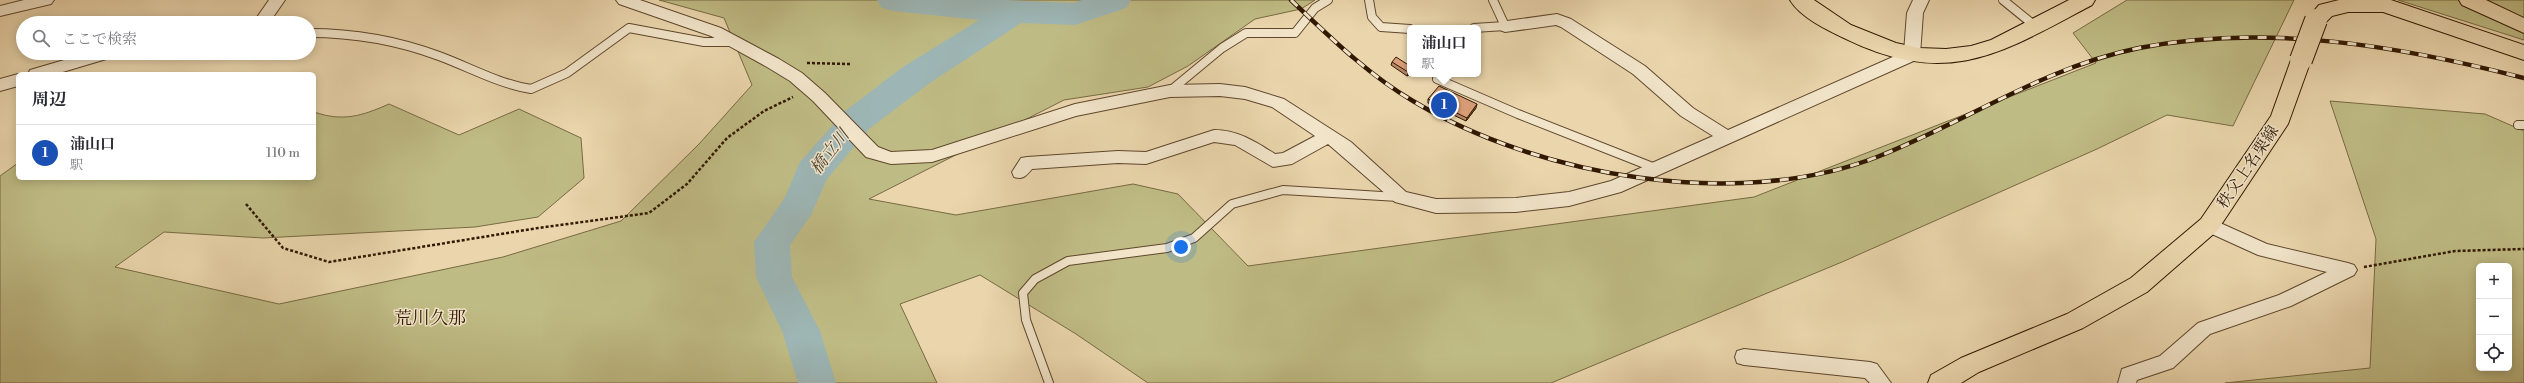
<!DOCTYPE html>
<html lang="ja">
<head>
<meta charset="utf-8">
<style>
	body { margin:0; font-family:"Libre Bodoni","Noto Serif JP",serif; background:#f2f2f3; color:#2b2b33 }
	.controls { position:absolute; right:12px; bottom:12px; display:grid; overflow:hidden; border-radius:6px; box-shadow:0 2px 10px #0003 }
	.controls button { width:36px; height:36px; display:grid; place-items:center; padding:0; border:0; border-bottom:1px solid #e1e1e2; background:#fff; color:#2b2b33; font:20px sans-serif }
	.you { position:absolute; left:1181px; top:247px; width:14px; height:14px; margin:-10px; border:3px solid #fff; border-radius:50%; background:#1a73e8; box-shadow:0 0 0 6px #1a73e833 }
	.badge { display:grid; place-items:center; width:26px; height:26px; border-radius:50%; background:#8f2418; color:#fff; font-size:13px; font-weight:700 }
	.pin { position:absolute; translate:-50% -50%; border:2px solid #fff; box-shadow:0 1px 4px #0006 }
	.popup { position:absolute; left:1407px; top:25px; width:74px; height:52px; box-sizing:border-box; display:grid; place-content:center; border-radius:6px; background:#fff; filter:drop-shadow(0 1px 3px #0005); font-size:13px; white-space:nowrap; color:#7c7c81 }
	.popup b { font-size:15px; color:#2b2b33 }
	.popup::after { content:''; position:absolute; left:50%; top:100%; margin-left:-8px; border:8px solid transparent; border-top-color:#fff }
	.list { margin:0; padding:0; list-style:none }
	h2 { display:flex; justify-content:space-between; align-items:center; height:52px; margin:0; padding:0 16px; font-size:17px }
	h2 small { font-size:13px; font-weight:400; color:#7c7c81 }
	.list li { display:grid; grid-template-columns:26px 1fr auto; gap:12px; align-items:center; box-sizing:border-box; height:56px; padding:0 16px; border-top:1px solid #e1e1e2 }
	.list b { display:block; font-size:15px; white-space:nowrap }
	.list p { margin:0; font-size:13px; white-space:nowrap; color:#7c7c81 }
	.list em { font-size:13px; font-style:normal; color:#7c7c81 }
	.icon { flex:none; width:22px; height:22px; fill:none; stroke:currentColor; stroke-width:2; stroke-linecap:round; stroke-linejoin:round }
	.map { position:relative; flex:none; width:2524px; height:383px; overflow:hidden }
	.search { position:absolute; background:#fff; box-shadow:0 2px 10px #0003; left:16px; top:16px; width:300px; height:44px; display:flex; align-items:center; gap:10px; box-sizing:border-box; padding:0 14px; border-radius:22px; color:#7c7c81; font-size:15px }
	.panel { position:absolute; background:#fff; box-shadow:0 2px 10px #0003; left:16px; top:72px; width:300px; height:108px; border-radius:6px }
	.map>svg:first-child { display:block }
</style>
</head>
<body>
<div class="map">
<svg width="2524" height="383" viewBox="0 0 2524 383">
	<rect width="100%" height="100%" fill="#ead5ac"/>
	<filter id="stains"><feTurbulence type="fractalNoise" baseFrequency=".005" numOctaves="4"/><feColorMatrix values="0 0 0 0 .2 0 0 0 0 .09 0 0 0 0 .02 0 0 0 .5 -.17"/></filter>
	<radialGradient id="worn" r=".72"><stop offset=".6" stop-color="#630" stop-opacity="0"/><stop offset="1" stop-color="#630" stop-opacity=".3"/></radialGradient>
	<path fill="#bfbb84" stroke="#786a43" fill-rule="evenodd" d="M659 0H1315L1301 9 1255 19 1188 66 1148 87 1064 100 869 199 956 215 1133 184 1178 194 1248 266 1754 197 2096 63 2073 33 2127 0H2294L2233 126 2167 115 2097 149 1842 262 1551 383H1148L1076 334 980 275 900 304 937 383H0V176L18 163V178H314V112C343 122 362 116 389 104L459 135 519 109 581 138 584 178 538 217 475 227 263 238 164 232 115 267 279 304 503 257 621 221 699 144 752 85 724 18Z
		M2398 0H2524V40Z
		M2330 101 2485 114 2524 131V383H2225L2370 368 2376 239ZM2479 266H2509V368H2479Z"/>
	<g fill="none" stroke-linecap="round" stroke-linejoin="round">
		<path fill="#9db6b5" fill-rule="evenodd" d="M877 0H1006L1073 3 1082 0H1131L1126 8 1075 25 1021 23 927 85 869 129 827 179 811 215 790 245 792 277 820 331 836 383H798L782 331 756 277 754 242 784 199 800 162 845 111 903 67 979 20 893 11 882 8Z"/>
		<g stroke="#5f472c" stroke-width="10">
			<path id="service" d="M1369 0 1372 17 1381 27 1410 29
				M2003 0 2035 26
				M1474 28 1505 26 1493 0
				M309 33C354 33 396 40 439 56 469 67 499 84 531 89L567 73 629 28 704 42H732
				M1437 79 1518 114 1655 168
				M1170 91 1222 48 1246 33H1295L1315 8 1328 0
				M2518 125H2524
				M1049 383 1026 320 1023 293 1035 279 1068 261 1167 248 1194 238 1232 204 1283 190 1398 197"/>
		</g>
		<g stroke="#5f472c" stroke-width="2">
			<path id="minor" d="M24 0H54L51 4 0 16V6Z
				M269 0H285L269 23H253Z
				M616 0H640L721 28 779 59 802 73 825 93 878 147 891 152 932 150 1075 104 1170 85 1220 84 1245 87 1284 99 1351 142 1406 192 1436 199 1516 198 1569 192 1611 181 1713 136 1681 116 1633 74 1561 27 1556 25 1505 32 1500 30 1497 26 1500 22 1557 14 1571 19 1645 66 1693 108 1728 130 1904 52 1907 13 1913 0H1929L1923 13 1920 55 1918 59 1621 192 1569 206 1516 212 1436 213 1395 202 1328 144 1292 164 1273 167 1235 145 1214 142 1146 164 1118 163 1032 169C1026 176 1023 180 1014 177L1012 172 1021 158 1027 157 1118 151 1146 152 1214 130C1238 130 1256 142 1275 154L1283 153 1315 136 1272 107 1245 99 1220 96 1170 97 1076 116 932 162 891 164 866 157 813 101 790 81 767 67 711 36 619 4Z
				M88 53H115L113 57 56 74H28L30 70Z
				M18 74V86L0 91V79Z
				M2209 218 2267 244 2348 263 2354 265 2357 270 2354 275 2291 306 2210 334 2173 368 2137 380 2136 383H2118L2122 369 2160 356 2198 323 2279 295 2327 272 2258 255 2203 230 2200 225 2203 220Z
				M1744 349 1870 362 1877 364 1891 383H1870L1865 378 1744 365 1737 363 1735 357 1737 351Z"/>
		</g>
		<g stroke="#311802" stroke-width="2">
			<path id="primary" d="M2339 0H2391L2524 45V60L2383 12H2348L2332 16 2323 25 2316 27 2309 25 2306 20 2319 5Z
				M2301 53 2308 55 2311 60 2288 124 2217 231 2147 292 2083 328 1979 372 1961 383H1928L1931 375 1961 358 2067 314 2131 278 2201 219 2271 116 2291 60 2294 55Z"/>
		</g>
		<g stroke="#311802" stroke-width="2">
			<path id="trunk" d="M1790 0H1814L1851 25 1896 43 1919 48 1946 49 1971 46 1991 40 2069 0H2095L2092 5C2000 54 1948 89 1844 38 1827 30 1800 17 1790 0Z
				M2459 0H2486L2524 18V33L2462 5Z"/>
		</g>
		<path stroke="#311802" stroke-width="2.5" stroke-dasharray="3 2" stroke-linecap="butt" d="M807 63 850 64
			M246 204 283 248 329 262 538 228 649 213 687 184 727 138 764 111 793 97
			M2364 267 2455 251 2524 249"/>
		<use href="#service" stroke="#f1e4c9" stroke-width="8"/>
		<use href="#minor" fill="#f1e4c9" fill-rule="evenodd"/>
		<use href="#primary" fill="#ead5ac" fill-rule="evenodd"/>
		<use href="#trunk" fill="#ead5ac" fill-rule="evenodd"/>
		<g stroke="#311802" stroke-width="4.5">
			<path id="rail" d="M1291 0C1329 36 1367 74 1413 101 1539 177 1738 211 1877 157 1966 122 2044 67 2139 48 2266 23 2400 46 2524 78"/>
		</g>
		<use href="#rail" stroke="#f1e4c9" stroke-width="3" stroke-dasharray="9" stroke-linecap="butt"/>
		<g stroke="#311802" stroke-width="24" stroke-linecap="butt">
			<path id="primary-bridge" d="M2301 60 2316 20"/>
		</g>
		<use href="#primary-bridge" stroke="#ead5ac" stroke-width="22"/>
	</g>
	<path fill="#b86" stroke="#311802" d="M1392 62 1410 66V74L1407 76 1391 65Z
		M1428 99 1476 108 1466 121 1428 103Z"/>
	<path fill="#986f53" stroke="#311802" d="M1410 70V74L1407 76 1408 72Z
		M1477 104 1476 108 1466 121 1467 118Z"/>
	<path fill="#d99e77" stroke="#311802" d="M1396 57 1410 66V70L1408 72 1392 62Z
		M1439 86 1477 104 1467 118 1428 99Z"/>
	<g text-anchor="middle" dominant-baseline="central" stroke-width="3" stroke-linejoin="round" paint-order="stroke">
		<g font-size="16" fill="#311802" stroke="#f1e4c9">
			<text transform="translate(2248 167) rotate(-56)">秩父上名栗線</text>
		</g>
		<g font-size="17" font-style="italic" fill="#514738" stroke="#f1e4c9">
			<text transform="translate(830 152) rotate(-52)">橋立川</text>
		</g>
		<g font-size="18" fill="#311802" stroke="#f1e4c9">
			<text x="430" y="318">荒川久那</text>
		</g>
	</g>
	<rect width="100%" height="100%" filter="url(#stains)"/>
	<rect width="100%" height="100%" fill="url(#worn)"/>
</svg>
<div class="controls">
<button>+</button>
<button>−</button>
<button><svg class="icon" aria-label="locate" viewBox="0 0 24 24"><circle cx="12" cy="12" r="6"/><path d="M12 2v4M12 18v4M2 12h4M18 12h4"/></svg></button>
</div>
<div class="you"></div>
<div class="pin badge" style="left:1444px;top:105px;background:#1a4fb4">1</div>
<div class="popup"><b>浦山口</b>駅</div>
<div class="search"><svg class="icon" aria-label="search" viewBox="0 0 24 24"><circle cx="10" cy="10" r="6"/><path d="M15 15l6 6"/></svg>ここで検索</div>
<section class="panel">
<h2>周辺<small></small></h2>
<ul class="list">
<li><span class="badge" style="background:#1a4fb4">1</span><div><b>浦山口</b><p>駅</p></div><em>110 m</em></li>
</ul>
</section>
</div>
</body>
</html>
